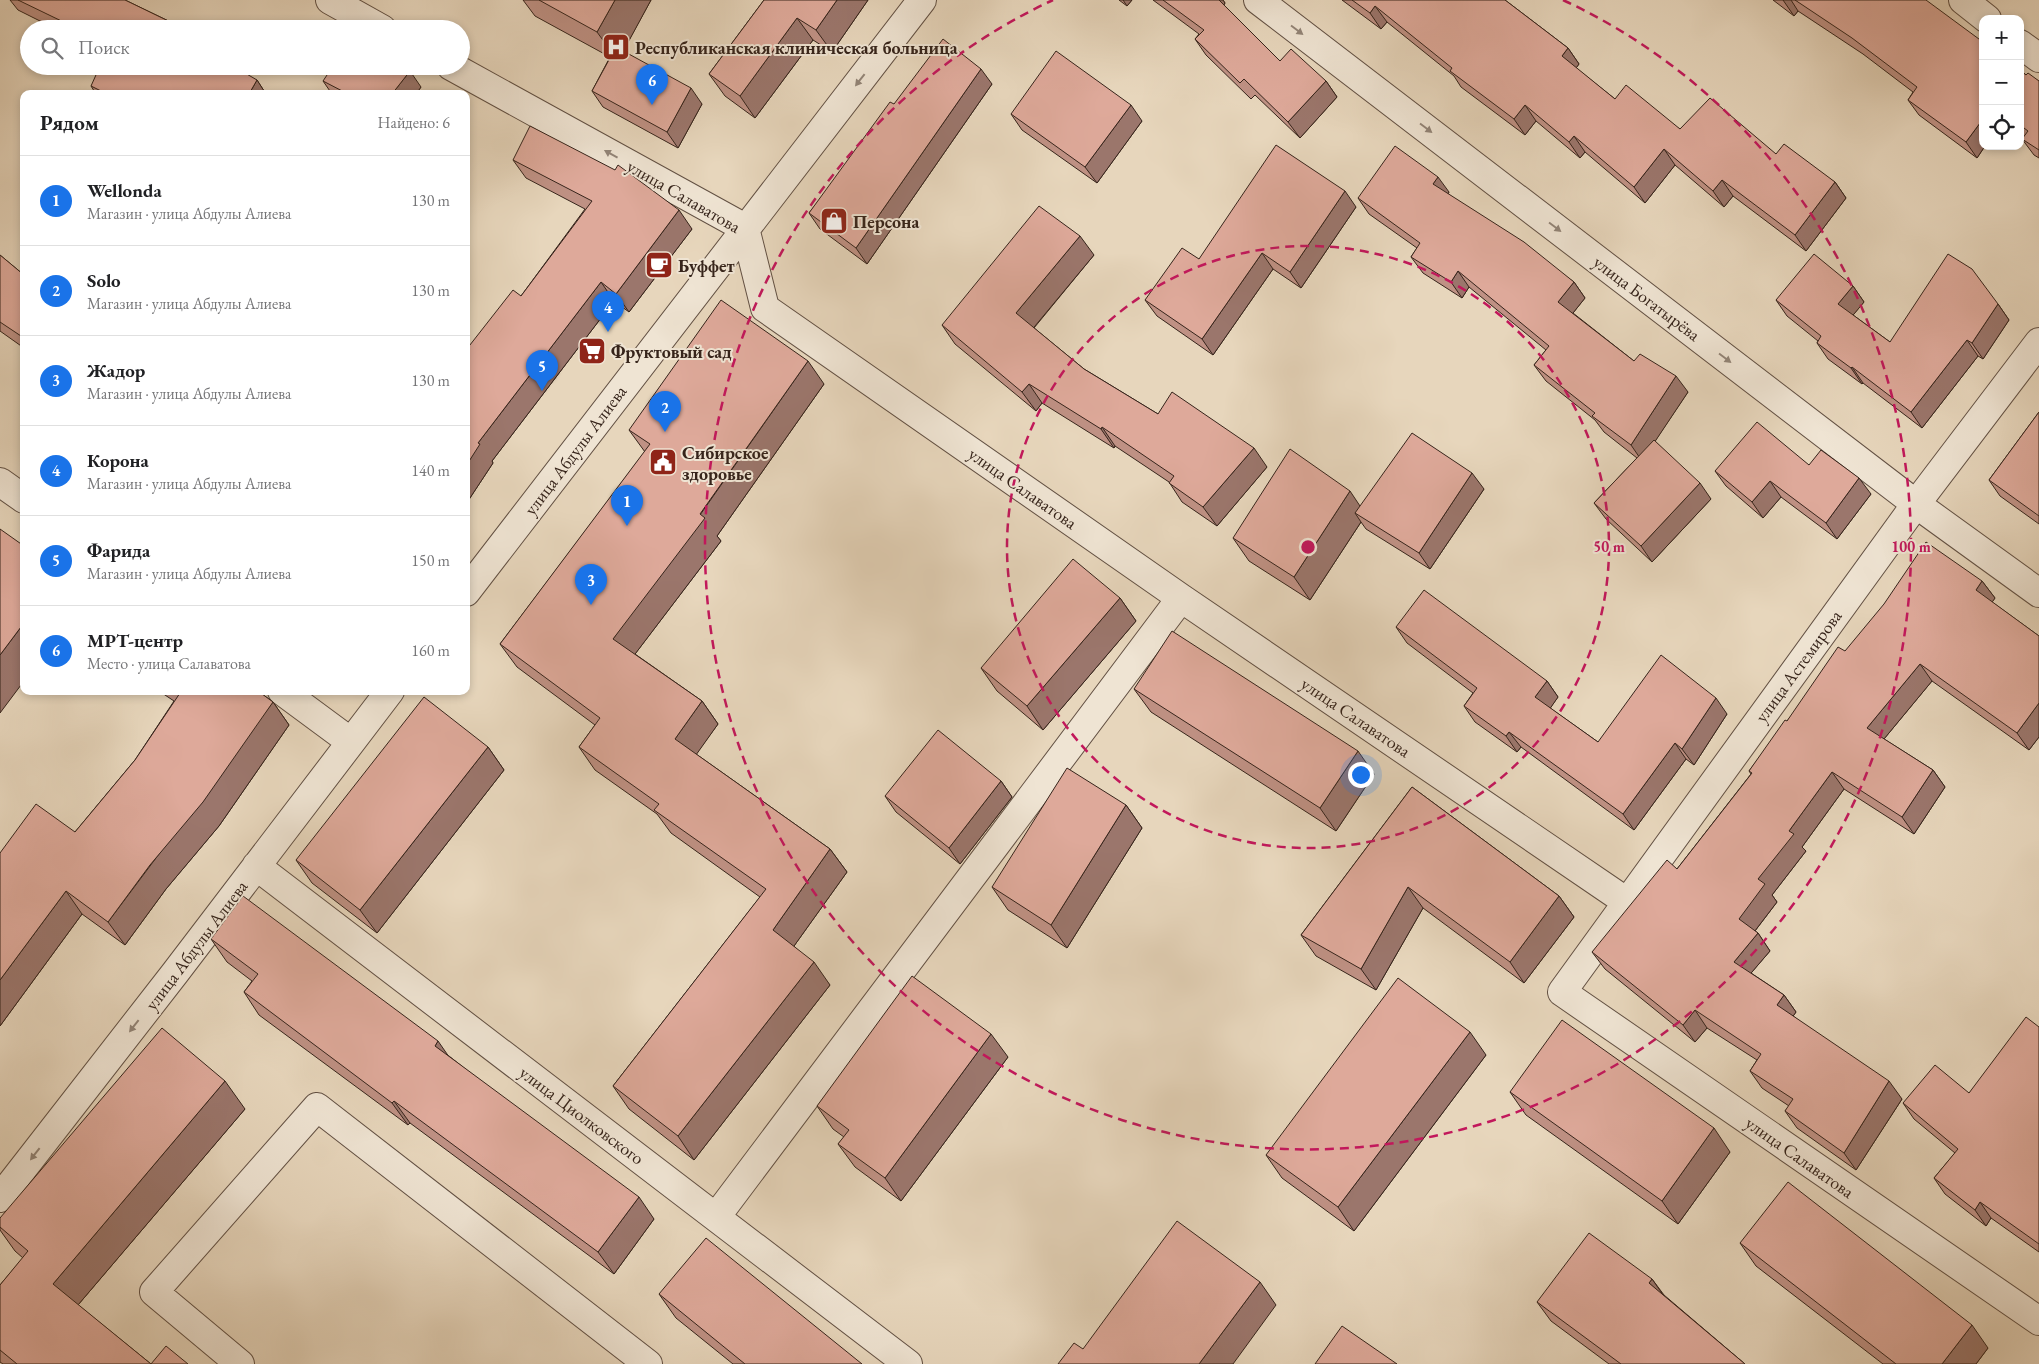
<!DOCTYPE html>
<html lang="ru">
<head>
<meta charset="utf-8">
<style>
	body { margin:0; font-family:"EB Garamond",serif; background:#f2f2f2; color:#202124 }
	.controls { position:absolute; right:15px; top:15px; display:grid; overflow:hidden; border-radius:10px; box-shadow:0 2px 8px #0003 }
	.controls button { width:45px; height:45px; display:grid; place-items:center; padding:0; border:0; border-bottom:1px solid #e0e0e0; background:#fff; color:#202124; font:25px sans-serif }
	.you { position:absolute; left:1360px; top:774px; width:18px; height:18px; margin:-12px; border:4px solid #fff; border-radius:50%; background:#1a73e8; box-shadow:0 0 0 8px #1a73e833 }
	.badge { display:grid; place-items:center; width:32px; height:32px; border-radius:50%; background:#1a73e8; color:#fff; font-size:16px; font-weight:700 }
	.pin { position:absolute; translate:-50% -41px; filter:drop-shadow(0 1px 2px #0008) }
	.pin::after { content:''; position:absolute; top:26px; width:18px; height:15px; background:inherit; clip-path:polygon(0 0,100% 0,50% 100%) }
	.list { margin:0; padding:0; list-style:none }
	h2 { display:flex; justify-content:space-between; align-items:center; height:65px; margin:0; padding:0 20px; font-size:21px }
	h2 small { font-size:16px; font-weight:400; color:#757577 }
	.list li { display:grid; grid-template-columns:32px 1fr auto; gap:15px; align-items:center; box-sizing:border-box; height:90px; padding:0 20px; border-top:1px solid #e0e0e0 }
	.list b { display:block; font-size:19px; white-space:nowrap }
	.list p { margin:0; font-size:16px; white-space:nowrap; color:#757577 }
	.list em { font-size:16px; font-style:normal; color:#757577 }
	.icon { flex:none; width:28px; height:28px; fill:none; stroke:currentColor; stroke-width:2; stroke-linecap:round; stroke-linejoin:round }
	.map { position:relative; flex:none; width:2039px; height:1364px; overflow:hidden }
	.search { position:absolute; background:#fff; box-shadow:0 2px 8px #0003; left:20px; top:20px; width:450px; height:55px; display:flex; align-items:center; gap:12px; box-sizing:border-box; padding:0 18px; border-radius:28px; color:#757577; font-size:19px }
	.panel { position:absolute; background:#fff; box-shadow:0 2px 8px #0003; left:20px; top:90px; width:450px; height:605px; border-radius:10px }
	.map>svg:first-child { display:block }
</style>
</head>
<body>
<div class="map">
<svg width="2039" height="1364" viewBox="0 0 2039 1364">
	<rect width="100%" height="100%" fill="#e7d6bc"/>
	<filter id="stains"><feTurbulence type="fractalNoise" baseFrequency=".004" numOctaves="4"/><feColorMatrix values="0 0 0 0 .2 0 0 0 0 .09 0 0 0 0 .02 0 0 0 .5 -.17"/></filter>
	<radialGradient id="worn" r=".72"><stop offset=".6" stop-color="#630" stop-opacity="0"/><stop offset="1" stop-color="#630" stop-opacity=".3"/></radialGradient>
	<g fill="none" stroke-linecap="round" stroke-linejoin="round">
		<g stroke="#625043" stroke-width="30">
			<path id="minor" d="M330 0 382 29
				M1258 0 1916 504 2039 593
				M1963 0 1987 19
				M2020 44 2039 58
				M451 66 745 228 765 308 1181 598 1627 902
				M2039 342 1916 504 1562 992 2039 1321
				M0 482 24 499
				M466 592 922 0
				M282 691 351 742
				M256 866 908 1364
				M0 1198 175 973 390 691
				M716 1217 1181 598
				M240 1364 154 1292 317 1107 648 1364"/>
		</g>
		<use href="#minor" stroke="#efe4d3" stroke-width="28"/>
	</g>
	<path fill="#bf9184" stroke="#36241b" d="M10 0H125L185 29H56L18 10Z
		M523 0H651L623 51 702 104 678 148 603 107 592 91 610 57 535 16Z
		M764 0H868L832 52 813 40 755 118 725 96 709 74Z
		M1119 0H1132L1127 6Z
		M1153 0H1223L1225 3 1224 5 1280 61 1326 81 1337 97 1300 138 1255 95 1251 99 1206 55 1195 39 1199 34Z
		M1342 0H1505L1568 48 1579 64 1576 68 1615 99 1680 129 1776 154 1835 182 1846 198 1806 251 1733 196 1724 207 1675 165 1645 203 1585 152 1580 158 1536 121 1525 135 1461 87 1454 76 1387 22 1381 29Z
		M1773 0H1926L1983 146H1985L1977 158 1919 115 1908 100 1913 92 1863 54 1798 11 1794 16Z
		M2020 70 2026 75 2039 81V158L2034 155 2022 139 2024 136 2020 133Z
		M257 80 266 94H96L91 86Z
		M323 81 421 87 416 94H332Z
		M992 84 867 264 820 229 809 213 894 104Z
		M1011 114 1142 121 1097 183 1022 130Z
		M513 160 692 229 629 312 614 301 492 461 493 463 466 504 521 296 585 209 526 178Z
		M1449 192 1448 194 1574 282 1585 298 1573 313 1634 361 1688 392 1655 441 1711 499 1652 562 1606 519 1594 503 1637 458 1604 432 1595 420 1546 381 1534 365 1546 350 1469 287 1462 298 1423 273 1411 257 1417 248 1369 214 1358 198Z
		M1356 207 1301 288 1273 269 1213 355 1157 316 1145 300 1199 259Z
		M0 255 24 275V348L0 331Z
		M1094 255 1034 328 1084 369 1158 414 1267 467 1217 526 1182 502 1169 482 1115 446 1114 448 1042 403 1036 411 955 344 942 325Z
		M1853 286 1864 302 1853 315 1890 342 1998 304 2009 320 1983 359 1978 356 1922 428 1863 383 1862 384 1828 359 1817 343 1818 341 1787 316 1776 300Z
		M824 384 717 536 721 541 635 654 702 701 718 724 696 754 830 849 847 872 794 946 830 985 694 1160 629 1109 613 1086 760 897 671 833 657 814 595 770 579 747 595 725 517 667 500 644 645 452 629 430Z
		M2039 412V524L2000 496 1989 480Z
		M1809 465 1871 494 1837 539 1781 497 1763 518 1726 486 1715 471Z
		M1484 489 1430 569 1366 529 1361 522 1310 600 1249 561 1233 538 1360 506Z
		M1982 581 1995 598 1992 602 2039 636V737L2029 750 1932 681 1884 739 1933 770 1945 787 1914 834 1844 789 1802 847 1806 851 1772 895 1777 902 1755 931 1758 933 1770 951 1751 973 1784 995 1796 1012 1793 1016 1902 1099 1856 1170 1797 1128 1785 1111 1789 1106 1762 1088 1750 1071 1757 1060 1707 1028 1695 1042 1605 969 1592 952 1677 869 1751 774 1749 771 1787 721 1845 651Z
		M1120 598 1136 621 1043 730 997 691 981 668Z
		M1396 627 1547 681 1558 697 1550 708 1598 742 1727 714 1694 765 1686 759 1634 830 1521 747 1517 752 1475 722 1464 706 1473 693 1407 643Z
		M1134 689 1374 774 1336 831 1151 712Z
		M159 691H258L273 702 289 725 219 826 166 889 125 945 82 914 0 1026V853L75 832 135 760 174 701Z
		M488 747 504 770 377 933 312 883 296 860Z
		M1001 781 1012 797 960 864 896 812 885 796Z
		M1412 787 1559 896 1574 917 1524 983 1423 908 1376 990 1316 956 1301 935Z
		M1126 805 1142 828 1067 948 1008 910 992 887Z
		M211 939 449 1056 654 1219 614 1274 410 1123 408 1125 259 1015 244 992 252 981 227 962Z
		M2039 1027V1252L1991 1218 1986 1226 1945 1194 1934 1178 1955 1153 1914 1119 1903 1103 1969 1093Z
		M1486 1055 1354 1231 1282 1178 1266 1155Z
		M1008 1057 901 1201 855 1167 838 1144 844 1137 833 1129 817 1106Z
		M1510 1092 1730 1152 1678 1224 1526 1115Z
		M245 1109 78 1305 151 1364H3L0 1362V1285L23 1258 15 1251 0 1230V1218Z
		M1740 1243 1988 1348 1976 1364H1883L1756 1266Z
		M1652 1279 1664 1295 1745 1364H1609L1551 1321 1537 1302Z
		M659 1294 862 1364H733L676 1318Z"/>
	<path fill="#9b766c" stroke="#36241b" d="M615 0H651L618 61 597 32Z
		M837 0H868L832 52 816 30Z
		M1123 0H1132L1127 6Z
		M1217 0H1223L1225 3 1222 7Z
		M1783 0H1791L1798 11 1794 16Z
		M1375 6 1387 22 1381 29 1370 13Z
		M797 18 813 40 755 118 740 96Z
		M1568 48 1579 64 1573 72 1562 56Z
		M981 69 992 84 867 264 856 248Z
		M410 71 421 87 416 94H392Z
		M257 80 266 94H249Z
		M1326 81 1337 97 1300 138 1288 122Z
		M691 88 702 104 678 148 667 132Z
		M1131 105 1142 121 1097 183 1085 167Z
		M1525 105 1536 121 1525 135 1514 119Z
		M1983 119V146H1985L1977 158 1966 142Z
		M1574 136 1585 152 1580 158 1569 142Z
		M1664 149 1675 165 1645 203 1634 187Z
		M1438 177 1449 192 1444 200 1433 184Z
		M1722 180 1733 196 1724 207 1713 191Z
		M1835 182 1846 198 1806 251 1795 235Z
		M1345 191 1356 207 1301 288 1290 272Z
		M679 210 692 229 629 312 616 294Z
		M1080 236 1094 255 1030 332 1016 313Z
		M1262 253 1273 269 1213 355 1202 339Z
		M1458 271 1469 287 1462 298 1451 282Z
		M601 282 614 301 492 461 493 463 466 504V466L478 443Z
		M1574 282 1585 298 1569 318 1558 302Z
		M1853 286 1864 302 1849 320 1838 304Z
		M1998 304 2009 320 1983 359 1972 343Z
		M1967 340 1978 356 1922 428 1911 412Z
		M808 361 824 384 717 536 721 541 629 662 613 639Z
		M1852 367 1863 383 1862 384 1851 368Z
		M1676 376 1688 392 1642 461 1631 445Z
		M1029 384 1042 403 1036 411 1022 392Z
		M1102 427 1115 446 1114 448 1101 429Z
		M1254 448 1267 467 1217 526 1203 507Z
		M1472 473 1484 489 1430 569 1419 553Z
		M1859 478 1871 494 1837 539 1826 523Z
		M1770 481 1781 497 1763 518 1752 502Z
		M1700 483 1711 499 1652 562 1641 546Z
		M1350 491 1366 515 1355 513 1361 522 1310 600 1294 577Z
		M1982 581 1995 598 1988 608 1976 590Z
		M1120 598 1136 621 1043 730 1027 706Z
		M24 623V681L0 713V655Z
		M1920 664 1932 681 1879 745 1867 728Z
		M1547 681 1558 697 1547 713 1535 697Z
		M1716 698 1727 714 1694 765 1682 749Z
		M702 701 718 724 691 762 675 739Z
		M273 702 289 725 219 826 166 889 125 945 108 922Z
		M2039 703V737L2029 750 2017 733Z
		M1509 732 1521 747 1517 752 1506 736Z
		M1675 743 1686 759 1634 830 1623 814Z
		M488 747 504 770 377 933 360 910Z
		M1358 751 1374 774 1336 831 1320 808Z
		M1933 770 1945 787 1914 834 1902 817Z
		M1832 772 1844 789 1802 847 1806 851 1772 895 1777 902 1751 936 1739 919 1758 879 1789 831Z
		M1001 781 1012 797 960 864 949 848Z
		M1126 805 1142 828 1067 948 1051 925Z
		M830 849 847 872 789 953 773 930Z
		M1408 887 1423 908 1376 990 1361 969Z
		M66 891 82 914 0 1026V980Z
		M1559 896 1574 917 1524 983 1510 962Z
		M1758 933 1770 951 1746 979 1734 962Z
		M814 962 830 985 694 1160 678 1136Z
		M1784 995 1796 1012 1789 1022 1777 1005Z
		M1695 1010 1707 1028 1695 1042 1683 1025Z
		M1470 1032 1486 1055 1354 1231 1338 1207Z
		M991 1034 1008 1057 901 1201 885 1178Z
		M438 1041 454 1064 435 1046Z
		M225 1081 245 1109 72 1312 53 1284Z
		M1889 1081 1902 1099 1856 1170 1844 1153Z
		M394 1101 410 1123 408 1125 392 1103Z
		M1714 1128 1730 1152 1678 1224 1662 1201Z
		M639 1197 654 1219 614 1274 598 1252Z
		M1980 1202 1991 1218 1986 1226 1975 1210Z
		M1652 1279 1666 1299 1649 1283Z
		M1260 1282 1276 1305 1233 1364H1199Z
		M1972 1325 1988 1348 1976 1364H1942Z"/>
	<path fill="#dea99a" stroke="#36241b" d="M18 0H125L185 29H78Z
		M539 0H615L597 32Z
		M764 0H837L816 30 797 18 740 96 709 74Z
		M1163 0H1219L1280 61 1291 49 1326 81 1288 122 1244 79 1240 83 1195 39 1204 30Z
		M1352 0H1505L1568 48 1562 56 1615 99 1626 85 1680 129 1710 98 1776 154 1784 144 1835 182 1795 235 1722 180 1713 191 1664 149 1634 187 1574 136 1569 142 1525 105 1514 119 1450 71 1452 68 1375 6 1370 13Z
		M1795 0H1926L1983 42V119L1966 142 1908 100 1917 87 1852 38Z
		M943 39 981 69 856 248 809 213 890 102 894 104Z
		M616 47 691 88 667 132 592 91Z
		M1056 51 1131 105 1085 167 1011 114Z
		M100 66H233L257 80 249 94H107L91 86Z
		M333 66H402L410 71 392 94H348L323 81Z
		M2020 70 2026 75 2028 73 2039 81V150L2022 139 2028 131 2020 125Z
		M530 126 615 170 618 165 679 210 616 294 601 282 478 443 480 444 466 466V350L513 290 521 296 592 201 513 160Z
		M1276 145 1345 191 1290 272 1262 253 1202 339 1145 300 1182 248 1199 259Z
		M1395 146 1438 177 1433 184 1524 242 1574 282 1558 302 1634 361 1640 354 1676 376 1631 445 1592 416 1595 413 1534 365 1549 346 1458 271 1451 282 1411 257 1420 243 1358 198Z
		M1039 206 1080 236 1016 313 1084 369 1158 414 1172 392 1254 448 1203 507 1169 483 1174 476 1102 427 1101 429 1029 384 1022 392 942 325Z
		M1814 254 1853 286 1838 304 1890 342 1948 254 1972 269 1998 304 1972 343 1967 340 1911 412 1852 367 1851 368 1817 343 1821 336 1776 300Z
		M0 255 24 275V338L0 322Z
		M721 300 808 361 700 514 705 518 613 639 702 701 675 739 830 849 773 930 814 962 678 1136 613 1086 766 889 654 810 659 804 579 747 600 718 500 644 650 444 629 430Z
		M2039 412V516L1989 480Z
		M1757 422 1809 465 1821 450 1859 478 1826 523 1770 481 1752 502 1715 471Z
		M1412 433 1472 473 1419 553 1355 513Z
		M1654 440 1700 483 1641 546 1594 503Z
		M1290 449 1350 491 1294 577 1233 538Z
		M0 529 24 546V623L0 655Z
		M1926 542 1982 581 1976 590 2039 636V703L2017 733 1920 664 1867 728 1933 770 1902 817 1832 772 1789 831 1794 834 1758 879 1765 884 1739 919 1758 933 1734 962 1784 995 1777 1005 1889 1081 1844 1153 1785 1111 1793 1099 1750 1071 1761 1054 1695 1010 1683 1025 1592 952 1667 860 1677 869 1752 773 1749 771 1785 720 1787 721 1838 647 1845 651 1884 604Z
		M1073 559 1120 598 1027 706 981 668Z
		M1424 590 1547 681 1535 697 1598 742 1661 655 1716 698 1682 749 1675 743 1623 814 1509 732 1506 736 1464 706 1477 688 1396 627Z
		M1172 631 1358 751 1320 808 1134 689Z
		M177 691H258L273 702 203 802 150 865 108 922 66 891 0 980V853L36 804 75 832 135 760 180 693Z
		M424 697 488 747 360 910 296 860Z
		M938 730 1001 781 949 848 885 796Z
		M1067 768 1126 805 1051 925 992 887Z
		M1412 787 1559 896 1510 962 1408 887 1361 969 1301 935Z
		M243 896 438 1041 435 1046 639 1197 598 1252 394 1101 392 1103 244 992 258 974 211 939Z
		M912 976 991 1034 885 1178 838 1144 849 1130 817 1106Z
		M1398 978 1470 1032 1338 1207 1266 1155Z
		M2026 1017 2039 1027V1244L1980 1202 1975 1210 1934 1178 1958 1149 1903 1103 1935 1065 1969 1093Z
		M1562 1020 1714 1128 1662 1201 1510 1092Z
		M162 1028 225 1081 53 1284 151 1364H17L0 1350V1285L28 1251 0 1227V1218Z
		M1788 1182 1972 1325 1942 1364H1896L1740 1243Z
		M1177 1221 1260 1282 1199 1364H1058L1074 1343 1083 1349Z
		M1589 1233 1652 1279 1649 1283 1745 1364H1621L1537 1302Z
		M706 1238 862 1364H745L659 1294Z
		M1342 1326 1397 1364H1315Z
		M166 1346 188 1364H151Z"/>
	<defs><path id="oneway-solid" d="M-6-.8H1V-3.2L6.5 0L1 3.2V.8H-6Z" transform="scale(1.25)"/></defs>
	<g fill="#928477">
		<use href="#oneway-solid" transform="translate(1297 30) rotate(37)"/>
		<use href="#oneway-solid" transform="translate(860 80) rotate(128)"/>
		<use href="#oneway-solid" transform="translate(1426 128) rotate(37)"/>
		<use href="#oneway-solid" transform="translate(611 154) rotate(-151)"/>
		<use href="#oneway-solid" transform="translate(1555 227) rotate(37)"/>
		<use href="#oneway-solid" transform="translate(1725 358) rotate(37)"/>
		<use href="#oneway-solid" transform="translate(134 1026) rotate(128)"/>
		<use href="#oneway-solid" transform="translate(35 1154) rotate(128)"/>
	</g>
	<g fill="none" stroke="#c2185b" stroke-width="2.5" stroke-dasharray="9 6">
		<circle cx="1308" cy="547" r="301"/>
		<path d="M1563 0A603 603 0 1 1 1053 0"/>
	</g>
	<defs>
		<g id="hospital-square" transform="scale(1.4375)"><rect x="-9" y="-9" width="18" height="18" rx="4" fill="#8f2418" stroke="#efe4d3"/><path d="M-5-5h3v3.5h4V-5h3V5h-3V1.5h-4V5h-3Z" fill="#fff"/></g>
		<g id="shop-square" transform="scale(1.4375)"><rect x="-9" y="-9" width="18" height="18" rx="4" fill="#8f2418" stroke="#efe4d3"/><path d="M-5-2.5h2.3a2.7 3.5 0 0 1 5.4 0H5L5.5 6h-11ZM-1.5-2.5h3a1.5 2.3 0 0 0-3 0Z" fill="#fff"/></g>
		<g id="cafe-square" transform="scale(1.4375)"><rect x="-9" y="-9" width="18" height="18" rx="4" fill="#8f2418" stroke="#efe4d3"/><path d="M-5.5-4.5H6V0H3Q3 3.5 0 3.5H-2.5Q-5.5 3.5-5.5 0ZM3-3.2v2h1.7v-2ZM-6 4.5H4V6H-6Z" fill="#fff"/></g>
		<g id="supermarket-square" transform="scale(1.4375)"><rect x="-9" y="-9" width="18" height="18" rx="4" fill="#8f2418" stroke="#efe4d3"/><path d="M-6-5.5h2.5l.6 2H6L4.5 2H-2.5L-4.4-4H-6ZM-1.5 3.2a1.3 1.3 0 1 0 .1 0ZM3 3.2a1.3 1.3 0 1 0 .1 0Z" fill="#fff"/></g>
		<g id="civic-square" transform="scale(1.4375)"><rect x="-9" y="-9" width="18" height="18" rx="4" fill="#8f2418" stroke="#efe4d3"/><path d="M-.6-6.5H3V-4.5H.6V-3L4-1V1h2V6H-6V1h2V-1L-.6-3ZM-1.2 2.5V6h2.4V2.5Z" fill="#fff"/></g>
	</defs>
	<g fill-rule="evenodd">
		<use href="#hospital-square" x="616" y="47"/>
		<use href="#shop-square" x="834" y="221"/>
		<use href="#cafe-square" x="659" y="265"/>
		<use href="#supermarket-square" x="592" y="351"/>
		<use href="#civic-square" x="663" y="462"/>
	</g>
	<g text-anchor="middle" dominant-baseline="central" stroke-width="4" stroke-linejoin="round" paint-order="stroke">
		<g font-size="18" font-weight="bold" fill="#36241b" stroke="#efe4d3" text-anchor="start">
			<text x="635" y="47">Республиканская клиническая больница</text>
			<text x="853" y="221">Персона</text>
			<text x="678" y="265">Буффет</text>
			<text x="611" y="351">Фруктовый сад</text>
			<text x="682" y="452">Сибирское<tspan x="682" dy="21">здоровье</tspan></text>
		</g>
		<g font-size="18" fill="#36241b" stroke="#efe4d3">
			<text transform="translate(684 196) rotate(30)">улица Салаватова</text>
			<text transform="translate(1647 298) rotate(37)">улица Богатырёва</text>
			<text transform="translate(575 450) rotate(-53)">улица Абдулы Алиева</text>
			<text transform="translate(1023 488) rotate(35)">улица Салаватова</text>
			<text transform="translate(1798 666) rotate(-54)">улица Астемирова</text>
			<text transform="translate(1356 717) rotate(34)">улица Салаватова</text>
			<text transform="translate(196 945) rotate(-53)">улица Абдулы Алиева</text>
			<text transform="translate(582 1115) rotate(37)">улица Циолковского</text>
			<text transform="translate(1800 1157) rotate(35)">улица Салаватова</text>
		</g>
	</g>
	<circle cx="1308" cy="547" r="8" fill="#c2185b" stroke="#efe4d3" stroke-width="2.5"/>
	<g font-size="15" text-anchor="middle" font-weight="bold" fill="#c2185b" stroke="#efe4d3" stroke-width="4" stroke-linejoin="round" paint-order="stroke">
		<text x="1609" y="552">50 m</text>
		<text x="1911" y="552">100 m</text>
	</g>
	<rect width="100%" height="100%" filter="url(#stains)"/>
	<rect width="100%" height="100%" fill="url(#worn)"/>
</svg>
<div class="controls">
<button>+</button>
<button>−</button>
<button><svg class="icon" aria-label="locate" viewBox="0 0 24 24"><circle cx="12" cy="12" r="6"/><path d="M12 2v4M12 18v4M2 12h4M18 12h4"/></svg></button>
</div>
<div class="you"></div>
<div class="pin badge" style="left:627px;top:526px">1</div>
<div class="pin badge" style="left:665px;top:432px">2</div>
<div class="pin badge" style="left:591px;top:605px">3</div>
<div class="pin badge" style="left:608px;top:332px">4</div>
<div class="pin badge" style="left:542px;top:391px">5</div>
<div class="pin badge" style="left:652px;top:105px">6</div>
<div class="search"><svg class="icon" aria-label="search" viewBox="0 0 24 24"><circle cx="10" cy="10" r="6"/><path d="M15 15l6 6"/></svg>Поиск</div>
<section class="panel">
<h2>Рядом<small>Найдено: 6</small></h2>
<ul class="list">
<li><span class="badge">1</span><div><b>Wellonda</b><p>Магазин · улица Абдулы Алиева</p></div><em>130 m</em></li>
<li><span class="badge">2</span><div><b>Solo</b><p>Магазин · улица Абдулы Алиева</p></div><em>130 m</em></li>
<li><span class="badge">3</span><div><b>Жадор</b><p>Магазин · улица Абдулы Алиева</p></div><em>130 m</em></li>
<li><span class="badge">4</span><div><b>Корона</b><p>Магазин · улица Абдулы Алиева</p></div><em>140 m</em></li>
<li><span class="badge">5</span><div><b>Фарида</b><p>Магазин · улица Абдулы Алиева</p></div><em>150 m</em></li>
<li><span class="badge">6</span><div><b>МРТ-центр</b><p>Место · улица Салаватова</p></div><em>160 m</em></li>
</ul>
</section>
</div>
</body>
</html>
